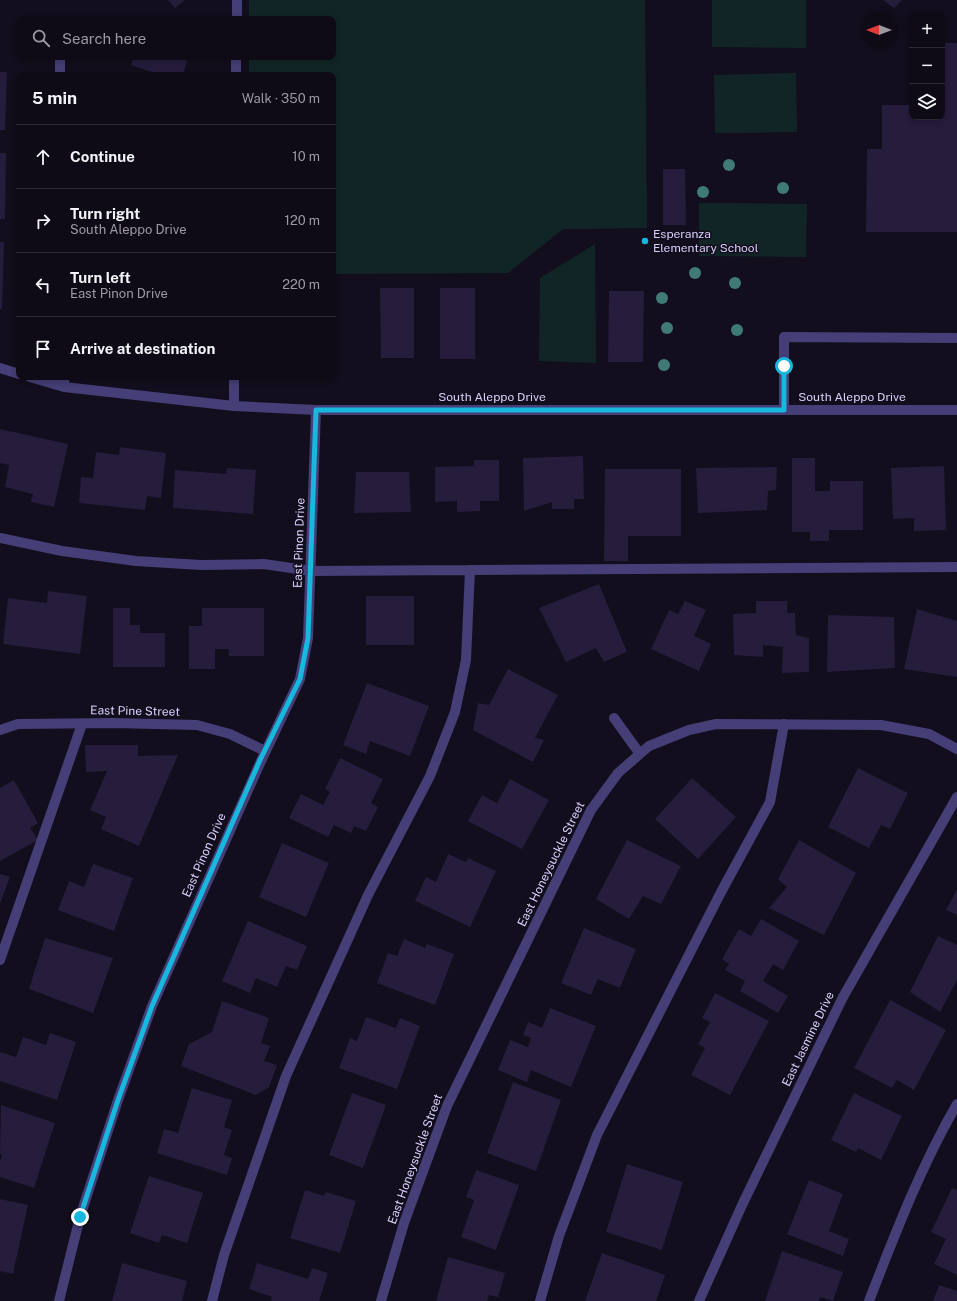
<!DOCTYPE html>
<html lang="en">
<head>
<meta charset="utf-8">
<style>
	body { margin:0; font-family:"Public Sans",sans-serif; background:#17131f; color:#f1f3f6 }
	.controls { position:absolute; right:12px; top:12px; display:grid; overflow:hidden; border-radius:8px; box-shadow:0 2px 6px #0003 }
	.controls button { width:36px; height:36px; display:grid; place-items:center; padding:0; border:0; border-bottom:1px solid #2e2b35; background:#0e0a16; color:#f1f3f6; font:20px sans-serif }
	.compass { position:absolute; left:861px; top:12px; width:36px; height:36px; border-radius:50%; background:#0e0a16; box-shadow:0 2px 6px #0003; rotate:270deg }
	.stop { position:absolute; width:12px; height:12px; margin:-9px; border:3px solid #17b7de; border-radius:50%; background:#fff }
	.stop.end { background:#17b7de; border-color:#fff; box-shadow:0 1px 4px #0008 }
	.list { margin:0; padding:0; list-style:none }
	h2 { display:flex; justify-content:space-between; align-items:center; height:52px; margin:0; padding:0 16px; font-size:17px }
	h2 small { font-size:13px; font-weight:400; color:#9b9aa1 }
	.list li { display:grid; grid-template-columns:26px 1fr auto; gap:12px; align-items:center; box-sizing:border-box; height:64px; padding:0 16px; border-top:1px solid #2e2b35 }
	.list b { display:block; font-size:15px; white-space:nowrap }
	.list p { margin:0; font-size:13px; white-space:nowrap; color:#9b9aa1 }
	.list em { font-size:13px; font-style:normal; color:#9b9aa1 }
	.icon { flex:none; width:22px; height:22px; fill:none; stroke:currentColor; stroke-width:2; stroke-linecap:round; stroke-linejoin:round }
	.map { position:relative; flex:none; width:957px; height:1301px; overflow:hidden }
	.search { position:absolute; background:#0e0a16; box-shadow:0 2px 6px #0003; left:16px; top:16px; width:320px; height:44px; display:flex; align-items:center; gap:10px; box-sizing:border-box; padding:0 14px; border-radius:8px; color:#9b9aa1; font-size:15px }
	.panel { position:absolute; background:#0e0a16; box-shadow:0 2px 6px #0003; left:16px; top:72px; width:320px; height:308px; border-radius:8px }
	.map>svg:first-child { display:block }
</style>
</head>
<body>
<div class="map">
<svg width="957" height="1301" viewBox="0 0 957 1301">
	<rect width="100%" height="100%" fill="#120e1d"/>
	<path fill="#122526" d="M249 0H645L647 228 563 229 508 273 333 274V75H249V57H333V19H249Z
		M712 0H806V48L712 47Z
		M796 73 797 132 715 133 714 75Z
		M699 203 807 204 806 257 699 256Z
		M595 244 596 363 539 361 540 278Z"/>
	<path fill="#261c3c" d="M168 0H185L175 8Z
		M883 0H902L894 8Z
		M942 43H957V232H866L867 149H882V105H912V117H942Z
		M134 57H188L183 75H161L131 65Z
		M0 72H7L5 130H0Z
		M0 153H6L5 219H0Z
		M663 169H685L686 225H663Z
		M0 242H4L2 309H0Z
		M380 288H414V358H381Z
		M440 288H475V359H440Z
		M609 291H644L643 362H608Z
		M0 429 68 444 54 507 31 502 33 494 5 487 9 465 0 463Z
		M120 447 166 453 161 498 147 496 145 510 79 503 81 477 93 478 96 452 119 455Z
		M583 456 584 499H574V509H552V502L524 511 523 458Z
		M792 458H815V491H830V481H863V530H829V541H810V532H792Z
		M474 460H499V501H480V511L457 512V501L435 502V467L474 466Z
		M944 466 946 530 914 531V518L893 519 891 468Z
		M777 467 776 490 768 491 767 510 698 513 696 468Z
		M227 468 256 470 253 514 173 508 175 470 226 474Z
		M605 469H681V536H628V561H604Z
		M356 472H409L411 512 354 513Z
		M599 584 627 652 604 662 596 648 566 662 539 608Z
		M48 591 87 596 80 654 3 644 8 598 47 603Z
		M366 596H414V645H366Z
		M685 601 706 610 694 636 711 644 699 671 651 649 669 610 678 614Z
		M756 601H787V613H795L796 635 809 638V672L782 673 783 647 763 645V657L734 655 733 614 756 613Z
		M113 608H130V625H140V633H165V667H113Z
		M202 608H264V656H229V649H215V669H189V626H202Z
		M917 609 957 621V677L904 669Z
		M828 615 894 617 895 668 827 672Z
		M508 669 558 695 535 738 544 740 533 762 473 730 478 703 489 705Z
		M367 683 429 706 410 756 370 741 366 754 343 745Z
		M85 745H138V756L178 755 139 846 101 829 106 817 90 810 107 771 86 772Z
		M340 758 383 779 371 803 378 807 366 831 354 826 351 833 334 825 328 837 289 818 301 794 323 805 330 792 325 789Z
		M858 768 908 793 890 829 881 825 869 848 828 827Z
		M692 778 736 817 698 859 655 819Z
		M510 779 549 800 522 849 468 821 482 795 497 803Z
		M14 780 38 823 30 828 38 840 0 861V788Z
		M627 840 681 866 661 904 643 896 629 919 596 899Z
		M799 840 856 873 824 935 769 908 787 887 778 879Z
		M282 843 329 863 306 917 259 897Z
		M448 854 466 862 468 858 496 871 470 927 415 901 426 877 436 882Z
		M93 864 133 878 114 931 58 910 69 881 84 887Z
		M0 874 10 877 0 904Z
		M957 889V915L946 910Z
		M761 919 799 941 783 970 773 964 763 981 788 996 778 1013 740 991 745 981 725 970 729 964 722 959 739 929 751 936Z
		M248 921 307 946 297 970 286 966 277 987 256 978 250 993 222 981Z
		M584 928 636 949 620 988 598 979 591 995 561 983Z
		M938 936 957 945V980L940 1012 910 992Z
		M45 938 113 958 93 1013 29 989Z
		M404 939 425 948 427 944 454 954 435 1005 377 983 388 953 397 956Z
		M715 993 769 1021 730 1095 691 1075 705 1048 698 1044 710 1022 702 1018Z
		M890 1000 946 1030 914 1090 897 1080 892 1088 854 1068Z
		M222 1001 269 1018 261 1043 270 1046 264 1061 277 1065 269 1087 256 1095 181 1066 189 1044 212 1032Z
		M550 1008 596 1026 571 1087 531 1070 527 1082 498 1070 510 1040 528 1047 531 1038 523 1035 528 1022 542 1028Z
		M366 1017 396 1028 400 1018 420 1026 397 1089 339 1068 350 1038 357 1041Z
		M50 1033 76 1042 57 1100 0 1081V1052L16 1057 23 1037 46 1045Z
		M513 1082 561 1100 536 1171 487 1153Z
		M192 1088 232 1100 224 1127 232 1130 224 1155 232 1158 227 1175 157 1153 164 1129 178 1133Z
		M352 1093 386 1105 363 1168 329 1155Z
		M854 1093 902 1116 881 1160 858 1148 856 1152 831 1140Z
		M1 1105 55 1123 34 1188 0 1177V1162L2 1155 0 1154Z
		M627 1164 683 1182 662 1250 606 1232Z
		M476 1170 519 1185 496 1250 461 1237 474 1200 466 1197Z
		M149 1176 203 1193 187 1243 162 1235 159 1243 130 1233Z
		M809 1180 843 1194 829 1231 849 1239 843 1256 787 1234Z
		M952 1188 957 1190V1275L934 1264 946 1239 931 1232Z
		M305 1190 324 1196 326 1192 356 1201 340 1253 290 1238Z
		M0 1199 28 1205 13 1274 0 1271Z
		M782 1251 843 1272 833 1301 820 1297 819 1301H765Z
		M602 1253 665 1275 656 1301H585Z
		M448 1257 505 1273 498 1297 489 1295 487 1301H436Z
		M122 1263 187 1281 182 1301H112Z
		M257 1263 308 1279 312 1268 328 1273 319 1301H271L272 1297 249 1289Z
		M939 1285 957 1291V1301H933Z"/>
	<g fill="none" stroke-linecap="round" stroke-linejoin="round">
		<path stroke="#453e77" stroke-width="10" d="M237 19V0
			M236 75V57
			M234 406V377
			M784 410V337L957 338
			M0 538 62 551 136 561 201 565 264 564 311 571 957 567
			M0 960 82 724
			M212 1301 224 1255 286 1076 368 895 430 776 455 712 466 660 470 570
			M540 1301 559 1236 597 1135 720 894 770 802 784 724
			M869 1301C895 1234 921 1166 957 1104"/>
		<path stroke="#453e77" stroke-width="10" d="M60 57V75
			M0 368 19 374
			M30 377 64 387 234 406 316 410H957
			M64 377V387
			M614 718 640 754
			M0 730 18 724 113 723 197 725 230 734 265 751
			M59 1301 80 1217 118 1100 152 1006 261 761 300 679 308 638 316 410
			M381 1301 404 1223 447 1106 591 810 618 773 649 746 689 730 716 724 881 725 929 734 957 749
			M699 1301 743 1203 843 997 957 797"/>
	</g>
	<g fill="#3f7a77">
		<circle cx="729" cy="165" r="6"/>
		<circle cx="783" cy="188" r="6"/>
		<circle cx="703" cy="192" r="6"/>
		<circle cx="695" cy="273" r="6"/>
		<circle cx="735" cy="283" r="6"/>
		<circle cx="662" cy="298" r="6"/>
		<circle cx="667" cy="328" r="6"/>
		<circle cx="737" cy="330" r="6"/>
		<circle cx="664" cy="365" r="6"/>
	</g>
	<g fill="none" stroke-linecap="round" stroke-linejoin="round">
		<path stroke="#17b7de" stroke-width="5" d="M80 1217 118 1100 152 1006 260 760 300 679 308 638 316 410H784V366"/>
	</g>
	<circle fill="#17b7de" stroke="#120e1d" stroke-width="1.5" cx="645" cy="241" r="4"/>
	<g text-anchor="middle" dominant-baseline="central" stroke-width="3" stroke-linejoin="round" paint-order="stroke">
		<g font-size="12" fill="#d8cffa" stroke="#120e1d" text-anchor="start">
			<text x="653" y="234">Esperanza<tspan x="653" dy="14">Elementary School</tspan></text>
		</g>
		<g font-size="12" fill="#d8cffa" stroke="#120e1d">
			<text x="492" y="397">South Aleppo Drive</text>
			<text x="852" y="397">South Aleppo Drive</text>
			<text transform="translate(299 543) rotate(-88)">East Pinon Drive</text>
			<text transform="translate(135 711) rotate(1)">East Pine Street</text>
			<text transform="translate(204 855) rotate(-66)">East Pinon Drive</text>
			<text transform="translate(551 864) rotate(-64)">East Honeysuckle Street</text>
			<text transform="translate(808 1039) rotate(-64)">East Jasmine Drive</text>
			<text transform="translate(415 1159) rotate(-70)">East Honeysuckle Street</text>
		</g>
	</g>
</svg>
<div class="controls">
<button>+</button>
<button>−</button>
<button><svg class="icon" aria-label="layers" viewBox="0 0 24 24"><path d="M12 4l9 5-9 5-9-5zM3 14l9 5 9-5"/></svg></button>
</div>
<svg class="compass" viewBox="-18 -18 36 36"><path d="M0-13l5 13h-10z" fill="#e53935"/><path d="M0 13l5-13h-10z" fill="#9b9aa1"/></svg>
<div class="stop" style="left:784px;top:366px"></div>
<div class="stop end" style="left:80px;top:1217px"></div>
<div class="search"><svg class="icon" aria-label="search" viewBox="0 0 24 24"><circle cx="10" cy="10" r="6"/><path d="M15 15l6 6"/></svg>Search here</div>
<section class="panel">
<h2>5 min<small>Walk · 350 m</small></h2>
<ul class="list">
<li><svg class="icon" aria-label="ahead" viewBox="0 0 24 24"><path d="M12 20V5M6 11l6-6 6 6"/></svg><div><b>Continue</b></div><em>10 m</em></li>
<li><svg class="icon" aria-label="right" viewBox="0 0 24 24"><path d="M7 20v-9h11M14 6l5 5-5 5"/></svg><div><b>Turn right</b><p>South Aleppo Drive</p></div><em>120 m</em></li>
<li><svg class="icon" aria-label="left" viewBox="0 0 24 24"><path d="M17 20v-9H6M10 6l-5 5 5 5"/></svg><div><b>Turn left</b><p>East Pinon Drive</p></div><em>220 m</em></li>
<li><svg class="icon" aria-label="arrive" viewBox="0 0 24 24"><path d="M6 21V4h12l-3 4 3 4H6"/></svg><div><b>Arrive at destination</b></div></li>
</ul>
</section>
</div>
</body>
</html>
